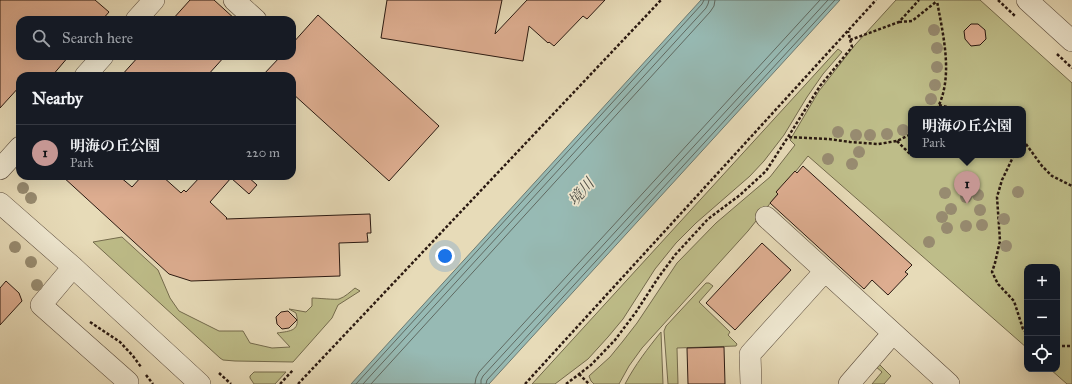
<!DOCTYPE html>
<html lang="en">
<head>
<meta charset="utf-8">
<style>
	body { margin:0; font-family:"IM FELL Great Primer","Noto Serif JP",serif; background:#242831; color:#f1f3f6 }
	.controls { position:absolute; right:12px; bottom:12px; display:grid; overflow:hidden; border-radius:8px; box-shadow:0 4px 16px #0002 }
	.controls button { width:36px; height:36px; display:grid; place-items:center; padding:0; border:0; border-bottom:1px solid #363941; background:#171b24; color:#f1f3f6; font:20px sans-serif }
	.you { position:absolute; left:445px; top:256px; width:14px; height:14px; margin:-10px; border:3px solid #fff; border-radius:50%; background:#1a73e8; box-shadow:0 0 0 6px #1a73e833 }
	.badge { display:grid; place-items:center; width:26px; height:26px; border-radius:50%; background:#c59692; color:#111; font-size:13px; font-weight:700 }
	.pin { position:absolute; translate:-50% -33px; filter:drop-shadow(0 1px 2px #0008) }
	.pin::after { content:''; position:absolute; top:21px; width:14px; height:12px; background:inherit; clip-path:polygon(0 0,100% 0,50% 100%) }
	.popup { position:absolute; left:908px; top:106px; width:118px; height:52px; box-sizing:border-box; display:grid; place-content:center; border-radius:8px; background:#171b24; filter:drop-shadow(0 1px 3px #0005); font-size:13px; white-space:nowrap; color:#9ea1a6 }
	.popup b { font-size:15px; color:#f1f3f6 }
	.popup::after { content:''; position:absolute; left:50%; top:100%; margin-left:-8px; border:8px solid transparent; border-top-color:#171b24 }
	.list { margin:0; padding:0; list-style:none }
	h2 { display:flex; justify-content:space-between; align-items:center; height:52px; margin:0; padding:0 16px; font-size:17px }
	h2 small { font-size:13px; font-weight:400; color:#9ea1a6 }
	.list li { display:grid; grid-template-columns:26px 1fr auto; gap:12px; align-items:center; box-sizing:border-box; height:56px; padding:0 16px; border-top:1px solid #363941 }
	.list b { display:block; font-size:15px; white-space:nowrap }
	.list p { margin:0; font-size:13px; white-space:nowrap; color:#9ea1a6 }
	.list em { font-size:13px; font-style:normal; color:#9ea1a6 }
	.icon { flex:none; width:22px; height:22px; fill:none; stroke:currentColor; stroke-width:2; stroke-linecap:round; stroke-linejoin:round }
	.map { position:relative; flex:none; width:1072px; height:384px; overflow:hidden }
	.search { position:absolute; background:#171b24; box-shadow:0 4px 16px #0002; left:16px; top:16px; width:280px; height:44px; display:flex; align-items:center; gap:10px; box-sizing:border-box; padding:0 14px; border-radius:12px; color:#9ea1a6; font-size:15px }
	.panel { position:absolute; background:#171b24; box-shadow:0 4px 16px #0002; left:16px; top:72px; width:280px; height:108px; border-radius:12px }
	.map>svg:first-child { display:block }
</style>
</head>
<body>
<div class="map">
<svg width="1072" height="384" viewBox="0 0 1072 384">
	<rect width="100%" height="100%" fill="#e7dbb8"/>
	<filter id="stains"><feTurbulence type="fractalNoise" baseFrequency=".005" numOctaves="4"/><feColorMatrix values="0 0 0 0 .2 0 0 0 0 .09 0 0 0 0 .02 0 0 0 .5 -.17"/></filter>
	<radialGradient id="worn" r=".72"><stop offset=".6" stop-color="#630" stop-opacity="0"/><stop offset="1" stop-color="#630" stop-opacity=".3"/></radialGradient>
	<path fill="#bebd89" stroke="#746b4d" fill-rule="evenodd" d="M896 0H980L1072 83V384H1067L1050 369H1057V267H1027V348L808 156 748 231 642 348 629 366 619 384H594L591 381 589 376 610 357 623 341 637 323 677 263 716 223 770 177 795 145 790 140 819 91 855 45ZM911 109H1023V155H911Z
		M838 49 842 52 823 74 807 97 784 135 764 161 750 176 696 223 676 243 655 269 623 319 608 337 588 359 555 384H532Z
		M122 237 158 270 170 298 179 311 219 331H243L250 343 272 348 290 347 277 333C291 331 301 331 296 313L289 309 306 312 312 306V298C317 298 336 300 339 299 345 297 350 292 355 288L360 291 338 305 332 318 293 362 235 361 223 360 220 358 93 242Z
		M706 283H709L713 286 699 302 730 332 728 335 737 344 736 346 677 348 678 384H668L664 331 666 326Z
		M661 332 663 384H625C635 365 648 348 661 332Z
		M878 363 891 376 884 384H872L882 372 875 366Z
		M254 372H286L275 384H254L250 378V376Z"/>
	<path fill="#97bab4" stroke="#6b7a73" d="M701 0H840L489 384H351Z"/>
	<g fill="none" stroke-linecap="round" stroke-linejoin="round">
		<path stroke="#606a62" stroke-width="1" d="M356 384 702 4 704 0
			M363 384 706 8 708 4 709 0
			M371 384 710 12 714 6 715 0
			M475 384 476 378 479 372 820 0
			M481 384V380L483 376 828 0
			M486 384 487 380 835 0"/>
	</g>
	<path fill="#ddad90" stroke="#2a1911" d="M0 0H95L109 12 102 20H20V56H69L52 76H20V86L0 108Z
		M190 0H214L236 20H172Z
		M387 0H502L495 34 527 0H605L587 19 583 16 554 46 549 42 548 43 529 26 523 61 381 38Z
		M318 15 439 126 389 181 292 93V76H262L281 56H292V44Z
		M971 24H978L985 30 986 39 980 45 971 46 965 39 964 31Z
		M139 56H225L207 76H121Z
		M803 166 912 265 905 272 908 274 888 295 872 280 864 289 770 203 778 194 776 192 795 171 797 173Z
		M62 176H119L132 187 142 176H162L181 193 184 190 186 192 201 176H247L257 185 249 194 231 178 210 202 227 218 226 219 370 214 371 233H367L368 242 339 243 340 276 191 281 169 274Z
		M762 243 791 270 735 330 706 303Z
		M6 281 19 293 22 301 0 325V288Z
		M288 311 297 320 289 328 282 329 277 324 276 317 281 312Z
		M724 347 725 384H688L687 348Z"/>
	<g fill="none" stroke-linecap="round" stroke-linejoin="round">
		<g stroke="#594a3b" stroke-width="22">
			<path id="minor" d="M234 0 256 20
				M1027 0 1072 41
				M136 20 154 0
				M85 76 103 56
				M0 169 20 147
				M0 203 73 267 200 384
				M766 217 949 384
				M73 267 41 305 128 382 127 384
				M751 384 750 354 825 271
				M849 384 893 333"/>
		</g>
		<path stroke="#2a1911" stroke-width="2.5" stroke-dasharray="3 2" stroke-linecap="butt" d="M998 0 1015 16
			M899 22 912 21 937 1
			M850 40 899 22 919 0
			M1057 54 1072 68
			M939 105 955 109
			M937 109C954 77 943 35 937 1
			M789 137 829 139 850 142 878 144 897 141 911 134
			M1023 140 1042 166 1052 176 1072 186
			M897 141 911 155
			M1014 155 1002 180 997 197 1000 241 995 263 992 272 998 284 1014 301 1023 329 1027 334
			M90 322 120 342 133 356 141 367
			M1057 346H1072
			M219 373 231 384
			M579 374 589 384
			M146 375 153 384
			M280 384 293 370
			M298 384 661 0
			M525 384 876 0
			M566 384 591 365 615 340 636 312 658 278 675 255 708 219 740 195 766 171 788 137 820 86 852 47 848 31"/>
		<use href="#minor" stroke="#efe8d1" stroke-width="21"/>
	</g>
	<g fill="#978b70">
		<circle cx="934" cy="30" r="6"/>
		<circle cx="937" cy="48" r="6"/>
		<circle cx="937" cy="67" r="6"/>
		<circle cx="935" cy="85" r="6"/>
		<circle cx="931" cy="99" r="6"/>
		<circle cx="903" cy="130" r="6"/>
		<circle cx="838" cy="132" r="6"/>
		<circle cx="887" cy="134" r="6"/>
		<circle cx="856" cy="135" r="6"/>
		<circle cx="870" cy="135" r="6"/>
		<circle cx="859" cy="152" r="6"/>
		<circle cx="828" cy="159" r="6"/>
		<circle cx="852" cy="164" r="6"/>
		<circle cx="963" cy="181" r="6"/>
		<circle cx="23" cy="188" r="6"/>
		<circle cx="1018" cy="192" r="6"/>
		<circle cx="945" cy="193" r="6"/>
		<circle cx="978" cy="195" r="6"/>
		<circle cx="966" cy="197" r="6"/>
		<circle cx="31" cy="198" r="6"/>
		<circle cx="951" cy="209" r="6"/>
		<circle cx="980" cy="210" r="6"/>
		<circle cx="942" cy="217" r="6"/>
		<circle cx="1004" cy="219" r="6"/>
		<circle cx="982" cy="225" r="6"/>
		<circle cx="966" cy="226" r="6"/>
		<circle cx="947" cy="228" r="6"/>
		<circle cx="929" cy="242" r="6"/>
		<circle cx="1006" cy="246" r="6"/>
		<circle cx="15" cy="247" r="6"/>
		<circle cx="31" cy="262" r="6"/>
		<circle cx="37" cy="285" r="6"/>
	</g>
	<g text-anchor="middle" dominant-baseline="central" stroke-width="3.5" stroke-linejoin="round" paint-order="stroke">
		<g font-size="15" font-style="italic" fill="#50514a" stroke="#efe8d1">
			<text transform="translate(581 192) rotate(-48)">境川</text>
		</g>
	</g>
	<rect width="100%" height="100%" filter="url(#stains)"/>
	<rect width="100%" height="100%" fill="url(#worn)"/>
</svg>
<div class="controls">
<button>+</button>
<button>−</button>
<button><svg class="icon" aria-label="locate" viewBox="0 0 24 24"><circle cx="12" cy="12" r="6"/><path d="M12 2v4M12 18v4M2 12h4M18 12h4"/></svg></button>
</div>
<div class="you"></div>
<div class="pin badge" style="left:967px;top:204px">1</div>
<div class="popup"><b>明海の丘公園</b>Park</div>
<div class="search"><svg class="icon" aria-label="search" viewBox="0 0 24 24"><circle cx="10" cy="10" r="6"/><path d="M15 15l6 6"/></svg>Search here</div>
<section class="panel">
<h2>Nearby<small></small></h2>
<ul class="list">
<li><span class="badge">1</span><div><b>明海の丘公園</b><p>Park</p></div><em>220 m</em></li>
</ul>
</section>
</div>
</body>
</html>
